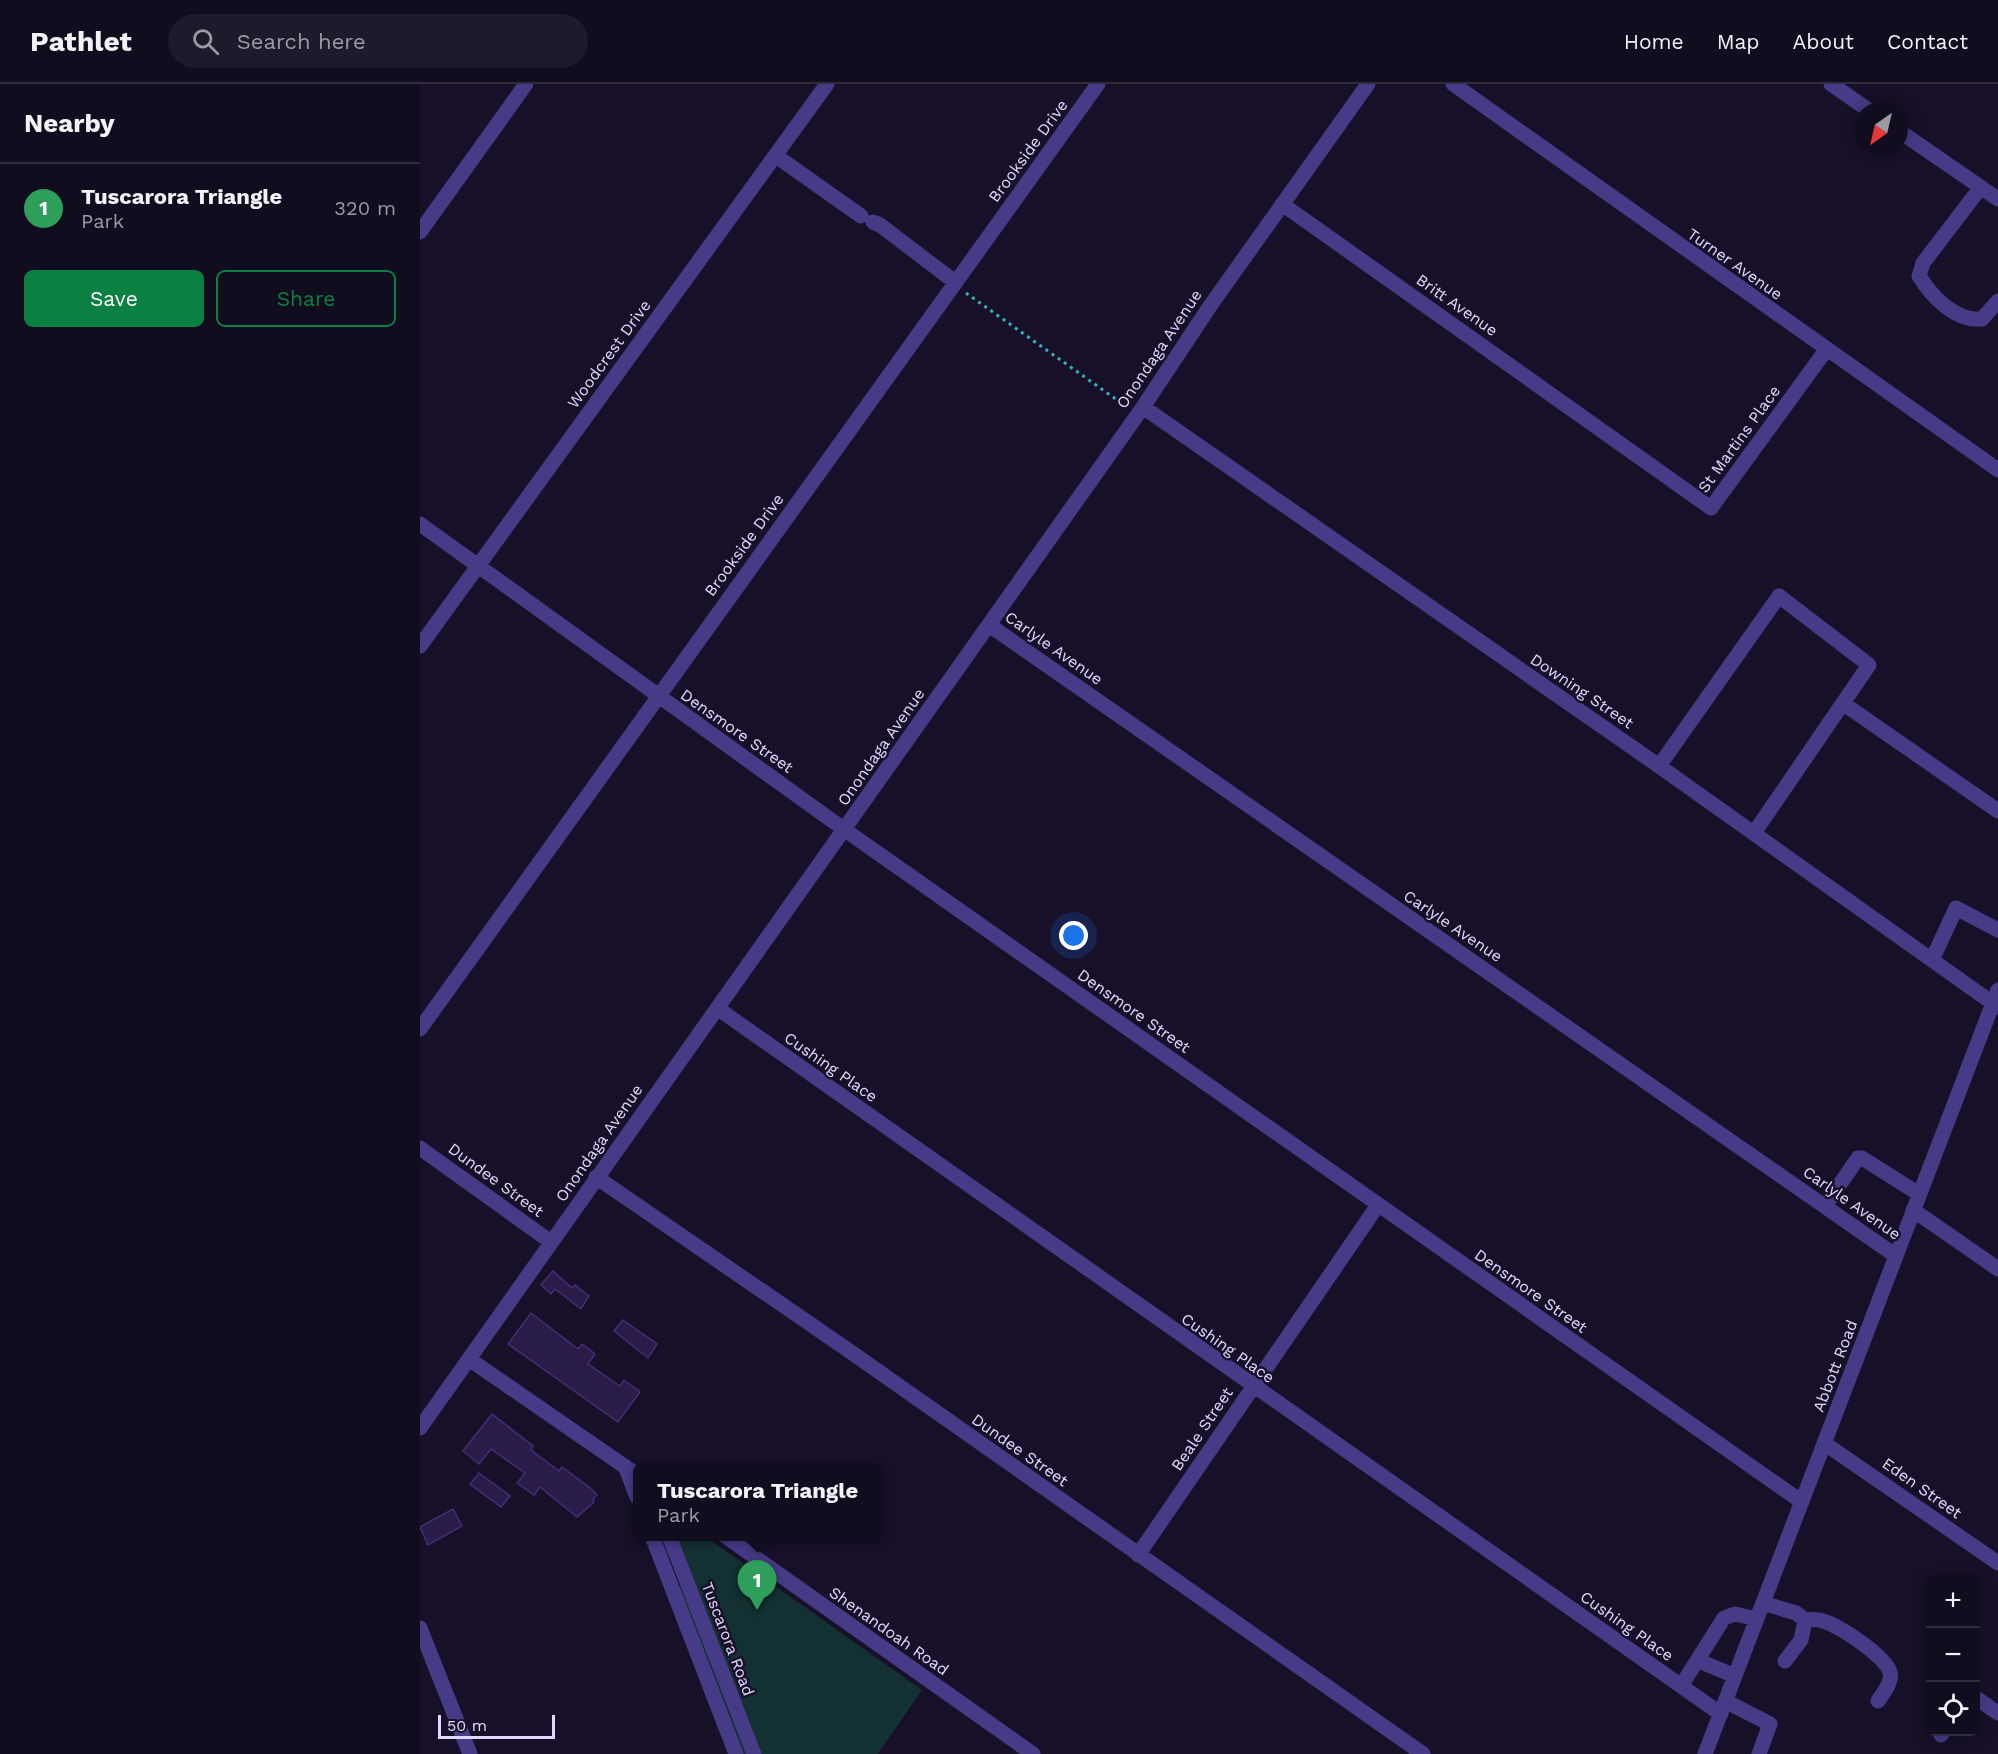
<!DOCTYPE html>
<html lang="en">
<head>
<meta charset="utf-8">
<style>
	body { margin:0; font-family:"Work Sans",sans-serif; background:#1e1a2b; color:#f1f3f6 }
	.controls { position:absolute; right:18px; bottom:18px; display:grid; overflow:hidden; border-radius:9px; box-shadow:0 3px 15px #0003 }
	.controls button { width:54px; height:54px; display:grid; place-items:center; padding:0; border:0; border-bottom:2px solid #302c3c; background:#110c1e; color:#f1f3f6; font:30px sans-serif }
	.compass { position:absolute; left:1434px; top:18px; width:54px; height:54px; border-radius:50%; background:#110c1e; box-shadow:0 3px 15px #0003; rotate:214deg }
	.scale { position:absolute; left:18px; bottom:15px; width:117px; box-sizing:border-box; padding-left:6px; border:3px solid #e0d7ff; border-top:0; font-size:16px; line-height:21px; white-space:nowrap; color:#e0d7ff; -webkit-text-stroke:4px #171028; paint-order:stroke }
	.you { position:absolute; left:654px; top:852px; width:21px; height:21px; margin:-15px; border:4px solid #fff; border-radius:50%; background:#1a73e8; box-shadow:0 0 0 9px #1a73e833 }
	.badge { display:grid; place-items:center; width:39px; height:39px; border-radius:50%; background:#0b8043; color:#fff; font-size:20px; font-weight:700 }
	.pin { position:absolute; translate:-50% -50px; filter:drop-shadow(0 2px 3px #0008) }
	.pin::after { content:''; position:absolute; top:32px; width:21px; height:18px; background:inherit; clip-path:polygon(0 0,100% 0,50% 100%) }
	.popup { position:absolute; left:213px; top:1379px; width:249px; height:78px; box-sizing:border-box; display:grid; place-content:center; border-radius:9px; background:#110c1e; filter:drop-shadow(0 2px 4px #0005); font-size:20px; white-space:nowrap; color:#9c9ba4 }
	.popup b { font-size:22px; color:#f1f3f6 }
	.popup::after { content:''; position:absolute; left:50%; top:100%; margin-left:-12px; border:12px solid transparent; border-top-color:#110c1e }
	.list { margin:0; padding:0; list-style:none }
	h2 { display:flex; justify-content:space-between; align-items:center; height:78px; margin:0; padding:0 24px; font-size:26px }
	h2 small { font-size:20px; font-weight:400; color:#9c9ba4 }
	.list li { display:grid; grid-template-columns:39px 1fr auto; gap:18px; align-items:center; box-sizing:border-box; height:90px; padding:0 24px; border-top:2px solid #302c3c }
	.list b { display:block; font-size:22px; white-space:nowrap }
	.list p { margin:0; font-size:20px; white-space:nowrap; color:#9c9ba4 }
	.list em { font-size:20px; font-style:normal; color:#9c9ba4 }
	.actions { display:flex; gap:12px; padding:18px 24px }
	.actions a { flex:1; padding:14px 0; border:2px solid #0b8043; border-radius:9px; text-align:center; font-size:21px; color:#0b8043 }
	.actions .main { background:#0b8043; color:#fff }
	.icon { flex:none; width:33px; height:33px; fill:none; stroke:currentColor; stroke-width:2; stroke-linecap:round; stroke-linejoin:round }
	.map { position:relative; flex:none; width:1578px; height:1670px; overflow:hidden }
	header { display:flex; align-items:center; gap:36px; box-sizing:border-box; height:84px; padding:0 30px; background:#110c1e; border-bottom:2px solid #302c3c }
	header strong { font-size:28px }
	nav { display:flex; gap:33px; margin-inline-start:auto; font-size:21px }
	.search { width:420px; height:54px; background:#1e1a2b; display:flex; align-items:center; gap:15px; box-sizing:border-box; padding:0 21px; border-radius:33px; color:#9c9ba4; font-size:22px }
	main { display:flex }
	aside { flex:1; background:#110c1e }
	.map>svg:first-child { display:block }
</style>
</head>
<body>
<header>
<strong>Pathlet</strong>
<div class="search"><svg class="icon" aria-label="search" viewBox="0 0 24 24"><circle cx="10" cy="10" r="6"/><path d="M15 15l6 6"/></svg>Search here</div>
<nav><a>Home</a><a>Map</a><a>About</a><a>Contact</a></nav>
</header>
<main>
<aside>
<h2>Nearby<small></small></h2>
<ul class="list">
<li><span class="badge" style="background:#2e9e5b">1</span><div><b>Tuscarora Triangle</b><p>Park</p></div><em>320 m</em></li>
</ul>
<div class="actions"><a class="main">Save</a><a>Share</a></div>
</aside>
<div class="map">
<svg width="1578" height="1670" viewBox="0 0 1578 1670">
	<rect width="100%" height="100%" fill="#171028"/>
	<path fill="#133032" d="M257 1453H286L502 1606 458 1670H342Z
		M263 1501 329 1670H323L258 1503Z"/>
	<path fill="#2a1c49" stroke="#442e75" stroke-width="1.5" d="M133 1187 152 1204 155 1201 169 1212 161 1225 135 1205 131 1210 121 1201Z
		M111 1229 158 1265 162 1260 175 1270 168 1280 200 1302 204 1296 220 1308 198 1338 88 1260Z
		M203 1236 237 1260 228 1274 194 1247Z
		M72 1330 113 1362 111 1366 139 1387 142 1383 169 1403 177 1411 173 1415 174 1418 157 1433 120 1403 114 1411 97 1399 105 1389 71 1365 59 1380 43 1367Z
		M59 1389 90 1412 81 1423 50 1400Z
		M33 1425 42 1442 8 1461 0 1443Z"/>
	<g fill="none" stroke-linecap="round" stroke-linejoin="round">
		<path stroke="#30b3ba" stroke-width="3" stroke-dasharray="3 4.5" stroke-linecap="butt" d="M546 209 707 323"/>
		<path stroke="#463b87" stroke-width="15" d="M1033 0 1578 386
			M1411 0 1450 27
			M1479 47 1578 115
			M356 72 441 132
			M1561 103 1503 179 1499 192C1512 213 1536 238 1562 235L1578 217
			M862 120 1291 424 1406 266
			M453 138 460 141 535 198
			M0 148 106 0
			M723 323 1239 682 1578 923
			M0 440 425 746 1382 1418
			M569 541 1476 1172
			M0 562 407 0
			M1424 620 1578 727
			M1239 682 1359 512 1449 581 1334 749
			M1512 876 1536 824 1578 846
			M297 924 1301 1630
			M0 945 678 0
			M0 1064 131 1158
			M176 1093 428 1266 1003 1670
			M1405 1122 1438 1074H1442L1499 1110
			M1493 1126 1578 1185
			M49 1275 217 1391
			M0 1344 723 323 790 222 948 0
			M1404 1359 1578 1479
			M205 1382 217 1413
			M232 1452 316 1670
			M249 1452 334 1670
			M305 1452 613 1670
			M718 1471 958 1121
			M1343 1519 1376 1529 1385 1536 1381 1556 1365 1577
			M1385 1536C1389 1536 1394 1535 1399 1536 1416 1539 1464 1571 1470 1588 1473 1598 1463 1609 1458 1617
			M0 1544 50 1670
			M1279 1577 1315 1592
			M1261 1602 1304 1534 1315 1530 1337 1535
			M1556 1614 1578 1629
			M1305 1617 1350 1640 1339 1670
			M1521 1651 1523 1648
			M1285 1670 1578 906"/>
	</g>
	<g text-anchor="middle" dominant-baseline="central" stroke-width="5" stroke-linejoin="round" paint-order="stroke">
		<g font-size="16" fill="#e0d7ff" stroke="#171028">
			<text transform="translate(608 67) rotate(-54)">Brookside Drive</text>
			<text transform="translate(1315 180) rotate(35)">Turner Avenue</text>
			<text transform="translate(1037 221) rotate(35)">Britt Avenue</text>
			<text transform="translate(739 265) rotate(-56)">Onondaga Avenue</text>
			<text transform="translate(189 270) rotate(-54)">Woodcrest Drive</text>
			<text transform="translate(1319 355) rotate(-54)">St Martins Place</text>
			<text transform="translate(324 461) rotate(-54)">Brookside Drive</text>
			<text transform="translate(634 564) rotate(35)">Carlyle Avenue</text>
			<text transform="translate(1162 607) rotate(34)">Downing Street</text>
			<text transform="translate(317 647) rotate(35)">Densmore Street</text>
			<text transform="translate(461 663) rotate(-55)">Onondaga Avenue</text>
			<text transform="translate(1033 842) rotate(34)">Carlyle Avenue</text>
			<text transform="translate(714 927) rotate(35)">Densmore Street</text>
			<text transform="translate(411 983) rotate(35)">Cushing Place</text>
			<text transform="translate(179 1059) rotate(-55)">Onondaga Avenue</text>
			<text transform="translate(76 1096) rotate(36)">Dundee Street</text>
			<text transform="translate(1432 1119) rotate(35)">Carlyle Avenue</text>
			<text transform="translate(1111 1207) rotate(35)">Densmore Street</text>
			<text transform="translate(808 1264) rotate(35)">Cushing Place</text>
			<text transform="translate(1415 1282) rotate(-69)">Abbott Road</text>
			<text transform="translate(782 1345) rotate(-56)">Beale Street</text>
			<text transform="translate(600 1366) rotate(35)">Dundee Street</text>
			<text transform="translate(1502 1404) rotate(35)">Eden Street</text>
			<text transform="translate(1207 1542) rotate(35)">Cushing Place</text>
			<text transform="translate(469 1547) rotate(35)">Shenandoah Road</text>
			<text transform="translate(308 1555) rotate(69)">Tuscarora Road</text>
		</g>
	</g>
</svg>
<div class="controls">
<button>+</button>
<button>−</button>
<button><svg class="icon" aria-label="locate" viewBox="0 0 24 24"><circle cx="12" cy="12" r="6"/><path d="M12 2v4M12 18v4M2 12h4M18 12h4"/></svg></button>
</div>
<svg class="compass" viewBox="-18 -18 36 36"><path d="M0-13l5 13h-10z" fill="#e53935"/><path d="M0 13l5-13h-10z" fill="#9c9ba4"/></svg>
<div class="scale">50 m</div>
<div class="you"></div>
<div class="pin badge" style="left:337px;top:1526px;background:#2e9e5b">1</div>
<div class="popup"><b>Tuscarora Triangle</b>Park</div>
</div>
</main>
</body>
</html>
